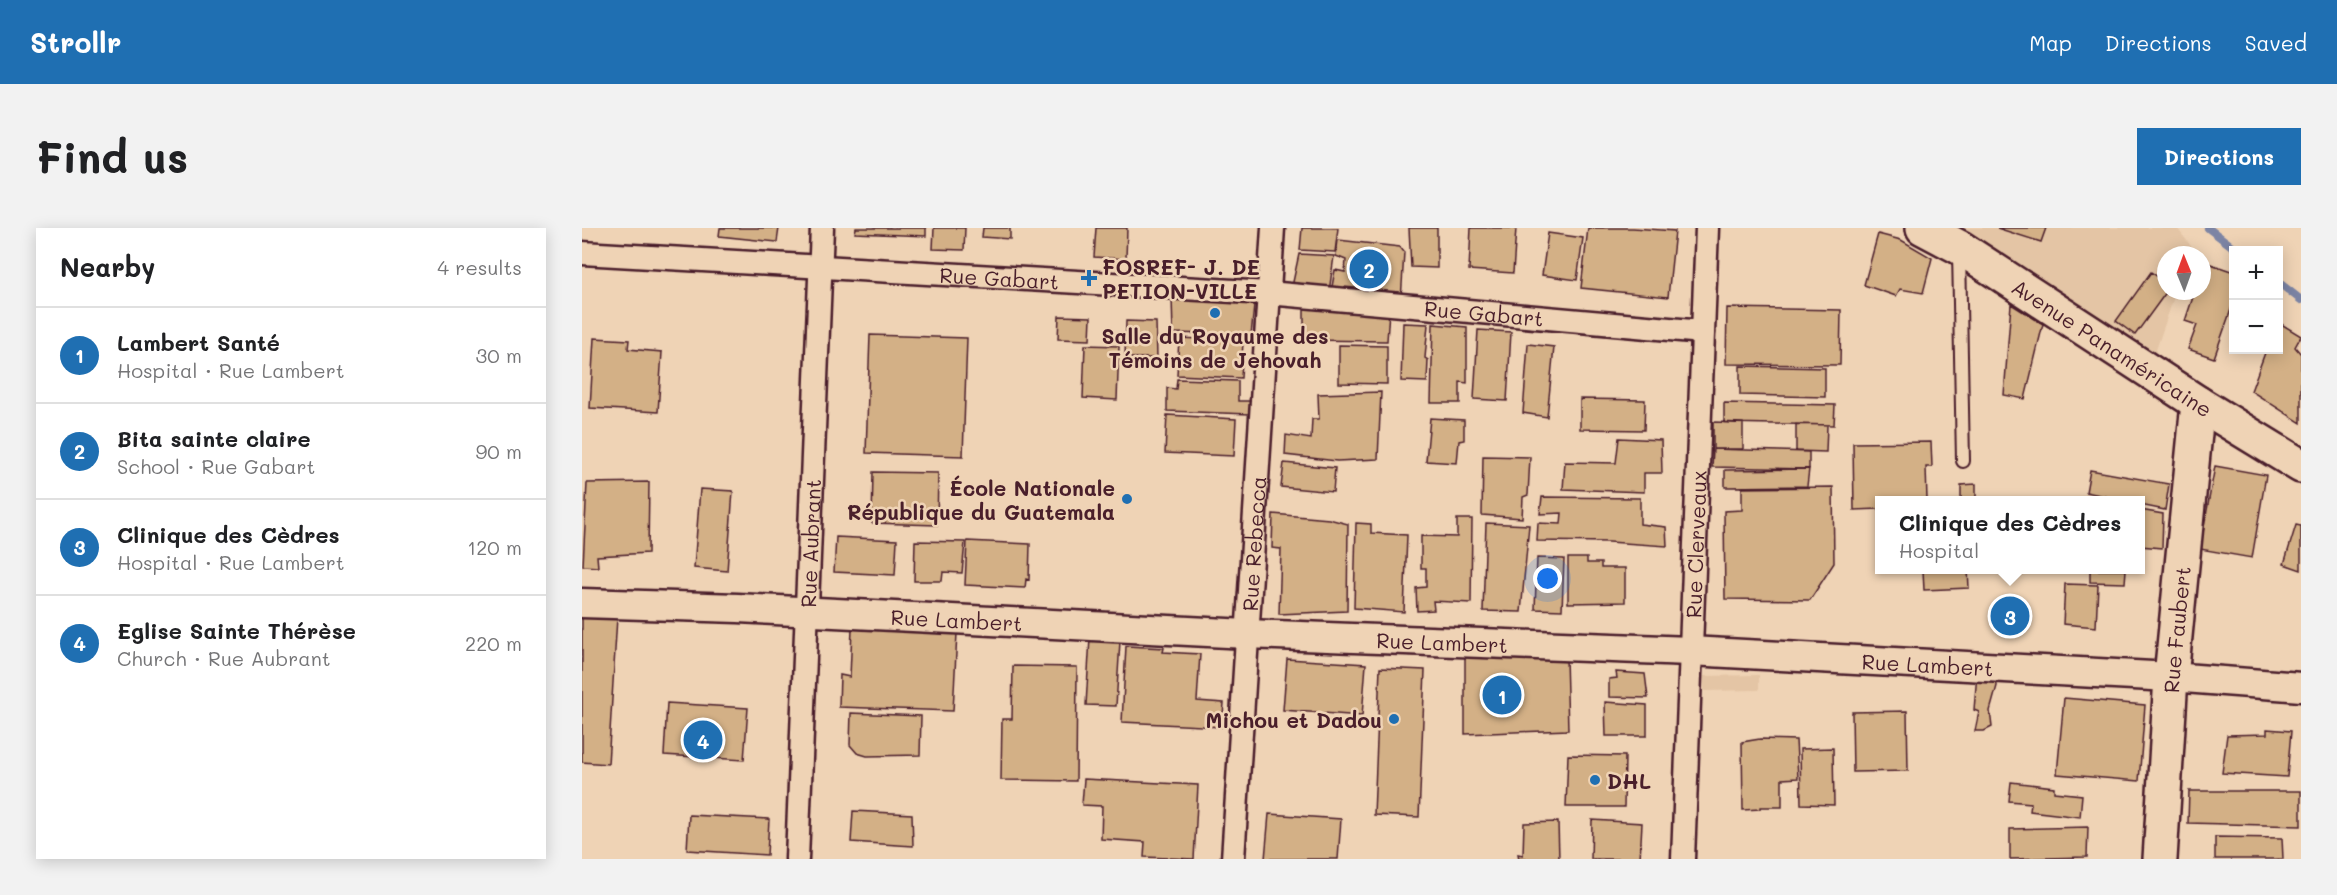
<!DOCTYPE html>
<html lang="en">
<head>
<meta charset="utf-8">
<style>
	body { margin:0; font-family:Mali,sans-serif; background:#f2f2f2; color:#202124 }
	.controls { position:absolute; right:18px; top:18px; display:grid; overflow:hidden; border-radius:0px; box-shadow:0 3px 15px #0003 }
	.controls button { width:54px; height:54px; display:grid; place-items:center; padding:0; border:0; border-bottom:2px solid #e0e0e0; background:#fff; color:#202124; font:30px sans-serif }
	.compass { position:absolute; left:1575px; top:18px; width:54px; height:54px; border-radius:50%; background:#fff; box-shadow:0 3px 15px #0003; rotate:359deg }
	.you { position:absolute; left:966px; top:351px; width:21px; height:21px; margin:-15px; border:4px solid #fff; border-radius:50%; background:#1a73e8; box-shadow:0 0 0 9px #1a73e833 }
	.badge { display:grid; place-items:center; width:39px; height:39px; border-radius:50%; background:#1f6fb2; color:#fff; font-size:20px; font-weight:700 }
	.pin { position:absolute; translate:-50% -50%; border:3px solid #fff; box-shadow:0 2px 6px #0006 }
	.popup { position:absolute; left:1293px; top:268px; width:270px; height:78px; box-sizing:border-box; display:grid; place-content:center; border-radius:0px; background:#fff; filter:drop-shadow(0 2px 4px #0005); font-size:20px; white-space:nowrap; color:#757577 }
	.popup b { font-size:22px; color:#202124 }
	.popup::after { content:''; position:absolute; left:50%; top:100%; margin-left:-12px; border:12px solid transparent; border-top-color:#fff }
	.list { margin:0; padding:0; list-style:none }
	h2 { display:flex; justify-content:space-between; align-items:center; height:78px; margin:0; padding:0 24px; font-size:26px }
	h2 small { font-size:20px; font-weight:400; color:#757577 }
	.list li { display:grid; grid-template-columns:39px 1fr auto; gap:18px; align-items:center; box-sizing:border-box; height:96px; padding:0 24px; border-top:2px solid #e0e0e0 }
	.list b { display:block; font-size:22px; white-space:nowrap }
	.list p { margin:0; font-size:20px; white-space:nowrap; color:#757577 }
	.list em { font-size:20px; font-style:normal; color:#757577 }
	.map { position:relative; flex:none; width:1719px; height:631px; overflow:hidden; border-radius:0px }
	header { display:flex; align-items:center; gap:36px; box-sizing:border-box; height:84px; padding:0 30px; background:#1f6fb2; color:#fff }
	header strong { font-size:28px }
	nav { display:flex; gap:33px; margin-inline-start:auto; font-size:21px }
	.intro { display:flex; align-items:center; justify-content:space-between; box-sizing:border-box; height:144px; padding:0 36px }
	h1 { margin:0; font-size:42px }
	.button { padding:15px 27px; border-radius:0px; background:#1f6fb2; color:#fff; font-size:21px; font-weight:700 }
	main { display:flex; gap:36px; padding:0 36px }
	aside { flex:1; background:#fff; border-radius:0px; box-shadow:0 3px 15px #0003 }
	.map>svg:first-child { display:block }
</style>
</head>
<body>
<header>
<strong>Strollr</strong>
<nav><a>Map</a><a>Directions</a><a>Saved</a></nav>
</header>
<div class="intro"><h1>Find us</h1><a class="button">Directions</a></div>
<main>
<aside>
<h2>Nearby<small>4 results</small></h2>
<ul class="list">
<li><span class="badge">1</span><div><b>Lambert Santé</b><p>Hospital · Rue Lambert</p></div><em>30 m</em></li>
<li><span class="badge">2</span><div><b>Bita sainte claire</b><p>School · Rue Gabart</p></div><em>90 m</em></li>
<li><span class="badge">3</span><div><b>Clinique des Cèdres</b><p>Hospital · Rue Lambert</p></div><em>120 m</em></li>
<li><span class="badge">4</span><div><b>Eglise Sainte Thérèse</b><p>Church · Rue Aubrant</p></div><em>220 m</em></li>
</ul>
</aside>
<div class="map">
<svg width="1719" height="631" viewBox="0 0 1719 631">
	<rect width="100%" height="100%" fill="#efd3b5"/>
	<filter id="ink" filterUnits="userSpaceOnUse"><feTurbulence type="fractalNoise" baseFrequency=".0167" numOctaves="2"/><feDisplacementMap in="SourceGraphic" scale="12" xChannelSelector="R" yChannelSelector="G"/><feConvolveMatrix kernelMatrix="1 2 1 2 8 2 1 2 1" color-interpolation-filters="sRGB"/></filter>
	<g filter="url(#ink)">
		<path fill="#e4c5a5" d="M1363 0H1595L1609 18 1606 27H1584V63H1594L1573 125Z
			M1177 447V462L1122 463 1121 448Z"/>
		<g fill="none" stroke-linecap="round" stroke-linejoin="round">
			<path stroke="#7b84a4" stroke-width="8" d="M1626 0 1655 22
				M1696 54 1719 72"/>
		</g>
		<path fill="#d3b086" stroke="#4a1f2b" stroke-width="1.5" d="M138 0H197L195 14 137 8Z
			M274 0H344V8L273 5Z
			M352 0H383L382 22 351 21Z
			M401 0H428V11L400 9Z
			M514 0H545L544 31 512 29Z
			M720 0H756L753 24 718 22Z
			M827 0H855V40L829 39Z
			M889 0H934L931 45 887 42Z
			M1006 0H1051L1093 3 1086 69 999 60Z
			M1415 0H1464L1459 14Z
			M966 5 1001 10 995 52 960 47Z
			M1296 6 1319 12 1350 30 1341 65 1318 61 1314 68 1282 57Z
			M756 12 818 19 822 24 819 73 749 64 753 42 763 44 764 32 754 28Z
			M717 26 752 28 747 64 720 63 711 54Z
			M1623 34 1652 44V73L1632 130 1606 121 1615 97 1603 93 1613 63H1620V44Z
			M1569 44 1584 55 1585 63 1553 107 1534 93Z
			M673 68 669 107 591 105 590 69Z
			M1429 76 1461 96 1443 171 1422 167Z
			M722 80 807 82 805 113 722 112Z
			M1145 80 1259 82 1258 137 1144 136Z
			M477 88 509 89 508 112 476 111Z
			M544 93 574 94 575 130H543Z
			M1696 94 1719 108 1713 119 1719 126V195L1669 163 1684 122H1696Z
			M821 95 846 96 843 130 846 132 845 154 819 153Z
			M851 96 885 99V155L878 154V175H849Z
			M896 102 929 104 925 173 892 171Z
			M288 107 385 110 381 228 284 225Z
			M12 110 47 112 46 121 80 124 76 184 8 180Z
			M597 110 661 113 659 150 595 147Z
			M946 116 972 119 965 189 941 185Z
			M503 117 537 118 535 172 501 170Z
			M757 117 805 118V156L757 155Z
			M1158 138 1243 140V169L1158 167Z
			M595 151 656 153V173H669L668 186 585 183V160L594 161Z
			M799 164 796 231 755 233 703 227 704 207 729 211 730 191H737L736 166Z
			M998 171 1063 172 1062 202 998 201Z
			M1142 175 1253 177 1252 197 1142 195Z
			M585 187 654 191 652 228 583 225Z
			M848 190 882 192V212L877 213 875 235 844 233Z
			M1131 194 1161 195V221H1131Z
			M1214 196 1245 197 1244 224 1214 223Z
			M1037 210 1079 212 1080 245H1062V264L981 261 983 234 1034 235Z
			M1349 214 1350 239H1344L1345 272H1298V281L1272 282 1271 215Z
			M1131 221 1227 224V241L1130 239Z
			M901 228 948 229 946 267 941 269 940 290 900 287Z
			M702 235 753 240 751 264 699 259Z
			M1633 238 1684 247 1670 330 1618 321Z
			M1227 241 1225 258 1143 259V242Z
			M1508 242 1587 256 1583 282 1558 277V272H1540L1504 264Z
			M291 244 356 245 355 297 290 295Z
			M67 254 66 325 15 328 16 339 1 338 5 255Z
			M1394 256V272H1379V257Z
			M1251 259 1252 335 1228 372 1143 371 1142 283 1160 282V260Z
			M118 261 151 263 145 343 112 340Z
			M960 269 1058 270V296L1084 299 1085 318 1027 314 955 313 956 295 979 296 980 285 958 286Z
			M1558 282 1581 286 1580 320 1558 318Z
			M691 286 747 291 766 296 765 383 697 386 699 321 690 320Z
			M875 291H890L889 375 851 373 852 382 835 383 834 360 844 359V340H839V308L875 309Z
			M774 295 789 296V305L825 307 822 384 772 380Z
			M904 295 947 297 939 384 901 383Z
			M1714 297 1719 298V342L1702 336Z
			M254 309 315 312 313 347 252 344Z
			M333 313 383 314 380 345 361 344 360 353H332Z
			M385 313 448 316 447 352 444 351 443 360 383 357Z
			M955 330 982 331 980 382 953 381Z
			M986 330H1005V335H1019V340H1043V374L986 375Z
			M1341 342H1386L1387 360 1342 362Z
			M1508 342H1544L1543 355 1508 354Z
			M1483 356 1516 357 1514 399 1481 396Z
			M0 386 35 389 26 536 0 534Z
			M270 401 375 405 371 483 257 479 258 447 268 449Z
			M508 410 538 413 534 478 504 477Z
			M544 418 582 420 581 424 618 426 615 473 642 475 640 499 540 494Z
			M883 428 984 430 986 502 883 506Z
			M705 431 784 436 780 488 701 482Z
			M431 438 495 439 494 553 419 552 420 491H430Z
			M798 440 843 442 837 589 792 587Z
			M1034 444 1063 446 1066 470 1027 469V451L1035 450Z
			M1395 446 1414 449 1415 458 1408 483 1410 499 1402 503H1393L1397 484 1392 482Z
			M1482 470 1563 477 1557 553 1475 546Z
			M1023 474 1065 477V508H1024Z
			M85 475 166 480 162 532 82 527Z
			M1325 483 1326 543 1271 544 1270 484Z
			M269 485 339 488 338 527 285 528 275 525 268 517Z
			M1685 501 1709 503 1705 549 1640 545 1645 507 1685 506Z
			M1178 511 1214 512 1216 550 1200 551V579H1178V581L1161 582 1160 514Z
			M1251 520 1252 577 1219 576 1218 521Z
			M986 527 1043 528 1042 579H984Z
			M502 551 616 557 612 631 562 629 563 614 519 611 520 578 500 577Z
			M1429 554 1472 559V564L1500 567 1498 589 1448 583 1449 575 1427 573Z
			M1607 563H1719V598L1606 595Z
			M271 583 330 586 331 618 269 614Z
			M687 586 759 591 756 631H683Z
			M107 587 187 591 185 627 105 622Z
			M1010 592 1060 595 1058 631H1009Z
			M976 594 977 631H937L936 626 941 627 942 595Z
			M1506 599 1505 629 1428 631V601Z
			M1633 609 1700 610 1701 631H1633Z"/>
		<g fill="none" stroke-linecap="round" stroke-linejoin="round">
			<g stroke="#4a1f2b" stroke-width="16">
				<path id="service" d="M1377 23 1381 233"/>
			</g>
			<g stroke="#4a1f2b" stroke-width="27">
				<g id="minor">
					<path id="s1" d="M0 25 686 65 1121 104"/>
					<path id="s2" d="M215 631 240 0"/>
					<path id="s3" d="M651 631 691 0"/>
					<path id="s4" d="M1101 631 1125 0"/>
				</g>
			</g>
			<g stroke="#4a1f2b" stroke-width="33">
				<g id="tertiary">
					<path id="s5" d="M0 375 156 380 665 406 1108 423 1589 449 1719 459"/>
				</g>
			</g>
			<g stroke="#4a1f2b" stroke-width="38">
				<g id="secondary">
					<path id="s6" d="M1341 0 1377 19 1616 175 1719 238"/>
					<path id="s7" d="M1578 631 1589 449 1616 175"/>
				</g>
			</g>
			<use href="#service" stroke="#efd3b5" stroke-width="12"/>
			<use href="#minor" stroke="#efd3b5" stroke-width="22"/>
			<use href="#tertiary" stroke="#efd3b5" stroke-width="28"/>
			<use href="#secondary" stroke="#efd3b5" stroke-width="33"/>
		</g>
	</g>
	<g fill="#1f6fb2" stroke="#efd3b5" stroke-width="2">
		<path d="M504 41h6v6h6v6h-6v6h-6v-6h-6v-6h6z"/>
		<circle cx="633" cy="85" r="6"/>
		<circle cx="545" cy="271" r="6"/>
		<circle cx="812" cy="491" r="6"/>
		<circle cx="1013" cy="552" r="6"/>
	</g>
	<g text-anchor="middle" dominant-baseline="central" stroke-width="5" stroke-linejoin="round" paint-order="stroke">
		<g font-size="21" font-weight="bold" fill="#4a1f2b" stroke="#efd3b5" text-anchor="start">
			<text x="520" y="38">FOSREF- J. DE<tspan x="520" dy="24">PETION-VILLE</tspan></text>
			<text x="633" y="107" text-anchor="middle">Salle du Royaume des<tspan x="633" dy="24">Témoins de Jehovah</tspan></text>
			<text x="533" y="259" text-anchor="end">École Nationale<tspan x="533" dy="24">République du Guatemala</tspan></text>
			<text x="800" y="491" text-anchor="end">Michou et Dadou</text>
			<text x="1025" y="552">DHL</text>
		</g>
		<g font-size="21" fill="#4a1f2b" stroke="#efd3b5">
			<text stroke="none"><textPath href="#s1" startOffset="418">Rue Gabart</textPath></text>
			<text stroke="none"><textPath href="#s1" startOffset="904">Rue Gabart</textPath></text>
			<text stroke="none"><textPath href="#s6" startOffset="224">Avenue Panaméricaine</textPath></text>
			<text stroke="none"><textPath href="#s2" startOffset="316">Rue Aubrant</textPath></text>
			<text stroke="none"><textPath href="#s3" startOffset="316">Rue Rebecca</textPath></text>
			<text stroke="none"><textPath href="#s4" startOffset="315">Rue Clerveaux</textPath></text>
			<text stroke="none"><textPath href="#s5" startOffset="375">Rue Lambert</textPath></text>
			<text stroke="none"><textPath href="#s7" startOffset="230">Rue Faubert</textPath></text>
			<text stroke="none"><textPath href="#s5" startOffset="861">Rue Lambert</textPath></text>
			<text stroke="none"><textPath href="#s5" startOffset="1347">Rue Lambert</textPath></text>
		</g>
	</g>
</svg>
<div class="controls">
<button>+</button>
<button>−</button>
</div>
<svg class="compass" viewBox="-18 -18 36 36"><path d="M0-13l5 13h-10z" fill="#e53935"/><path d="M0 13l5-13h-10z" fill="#757577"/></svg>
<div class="you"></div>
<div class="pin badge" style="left:920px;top:467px">1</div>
<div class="pin badge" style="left:787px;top:41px">2</div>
<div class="pin badge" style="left:1428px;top:388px">3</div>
<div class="popup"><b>Clinique des Cèdres</b>Hospital</div>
<div class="pin badge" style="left:121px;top:512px">4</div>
</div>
</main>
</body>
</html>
